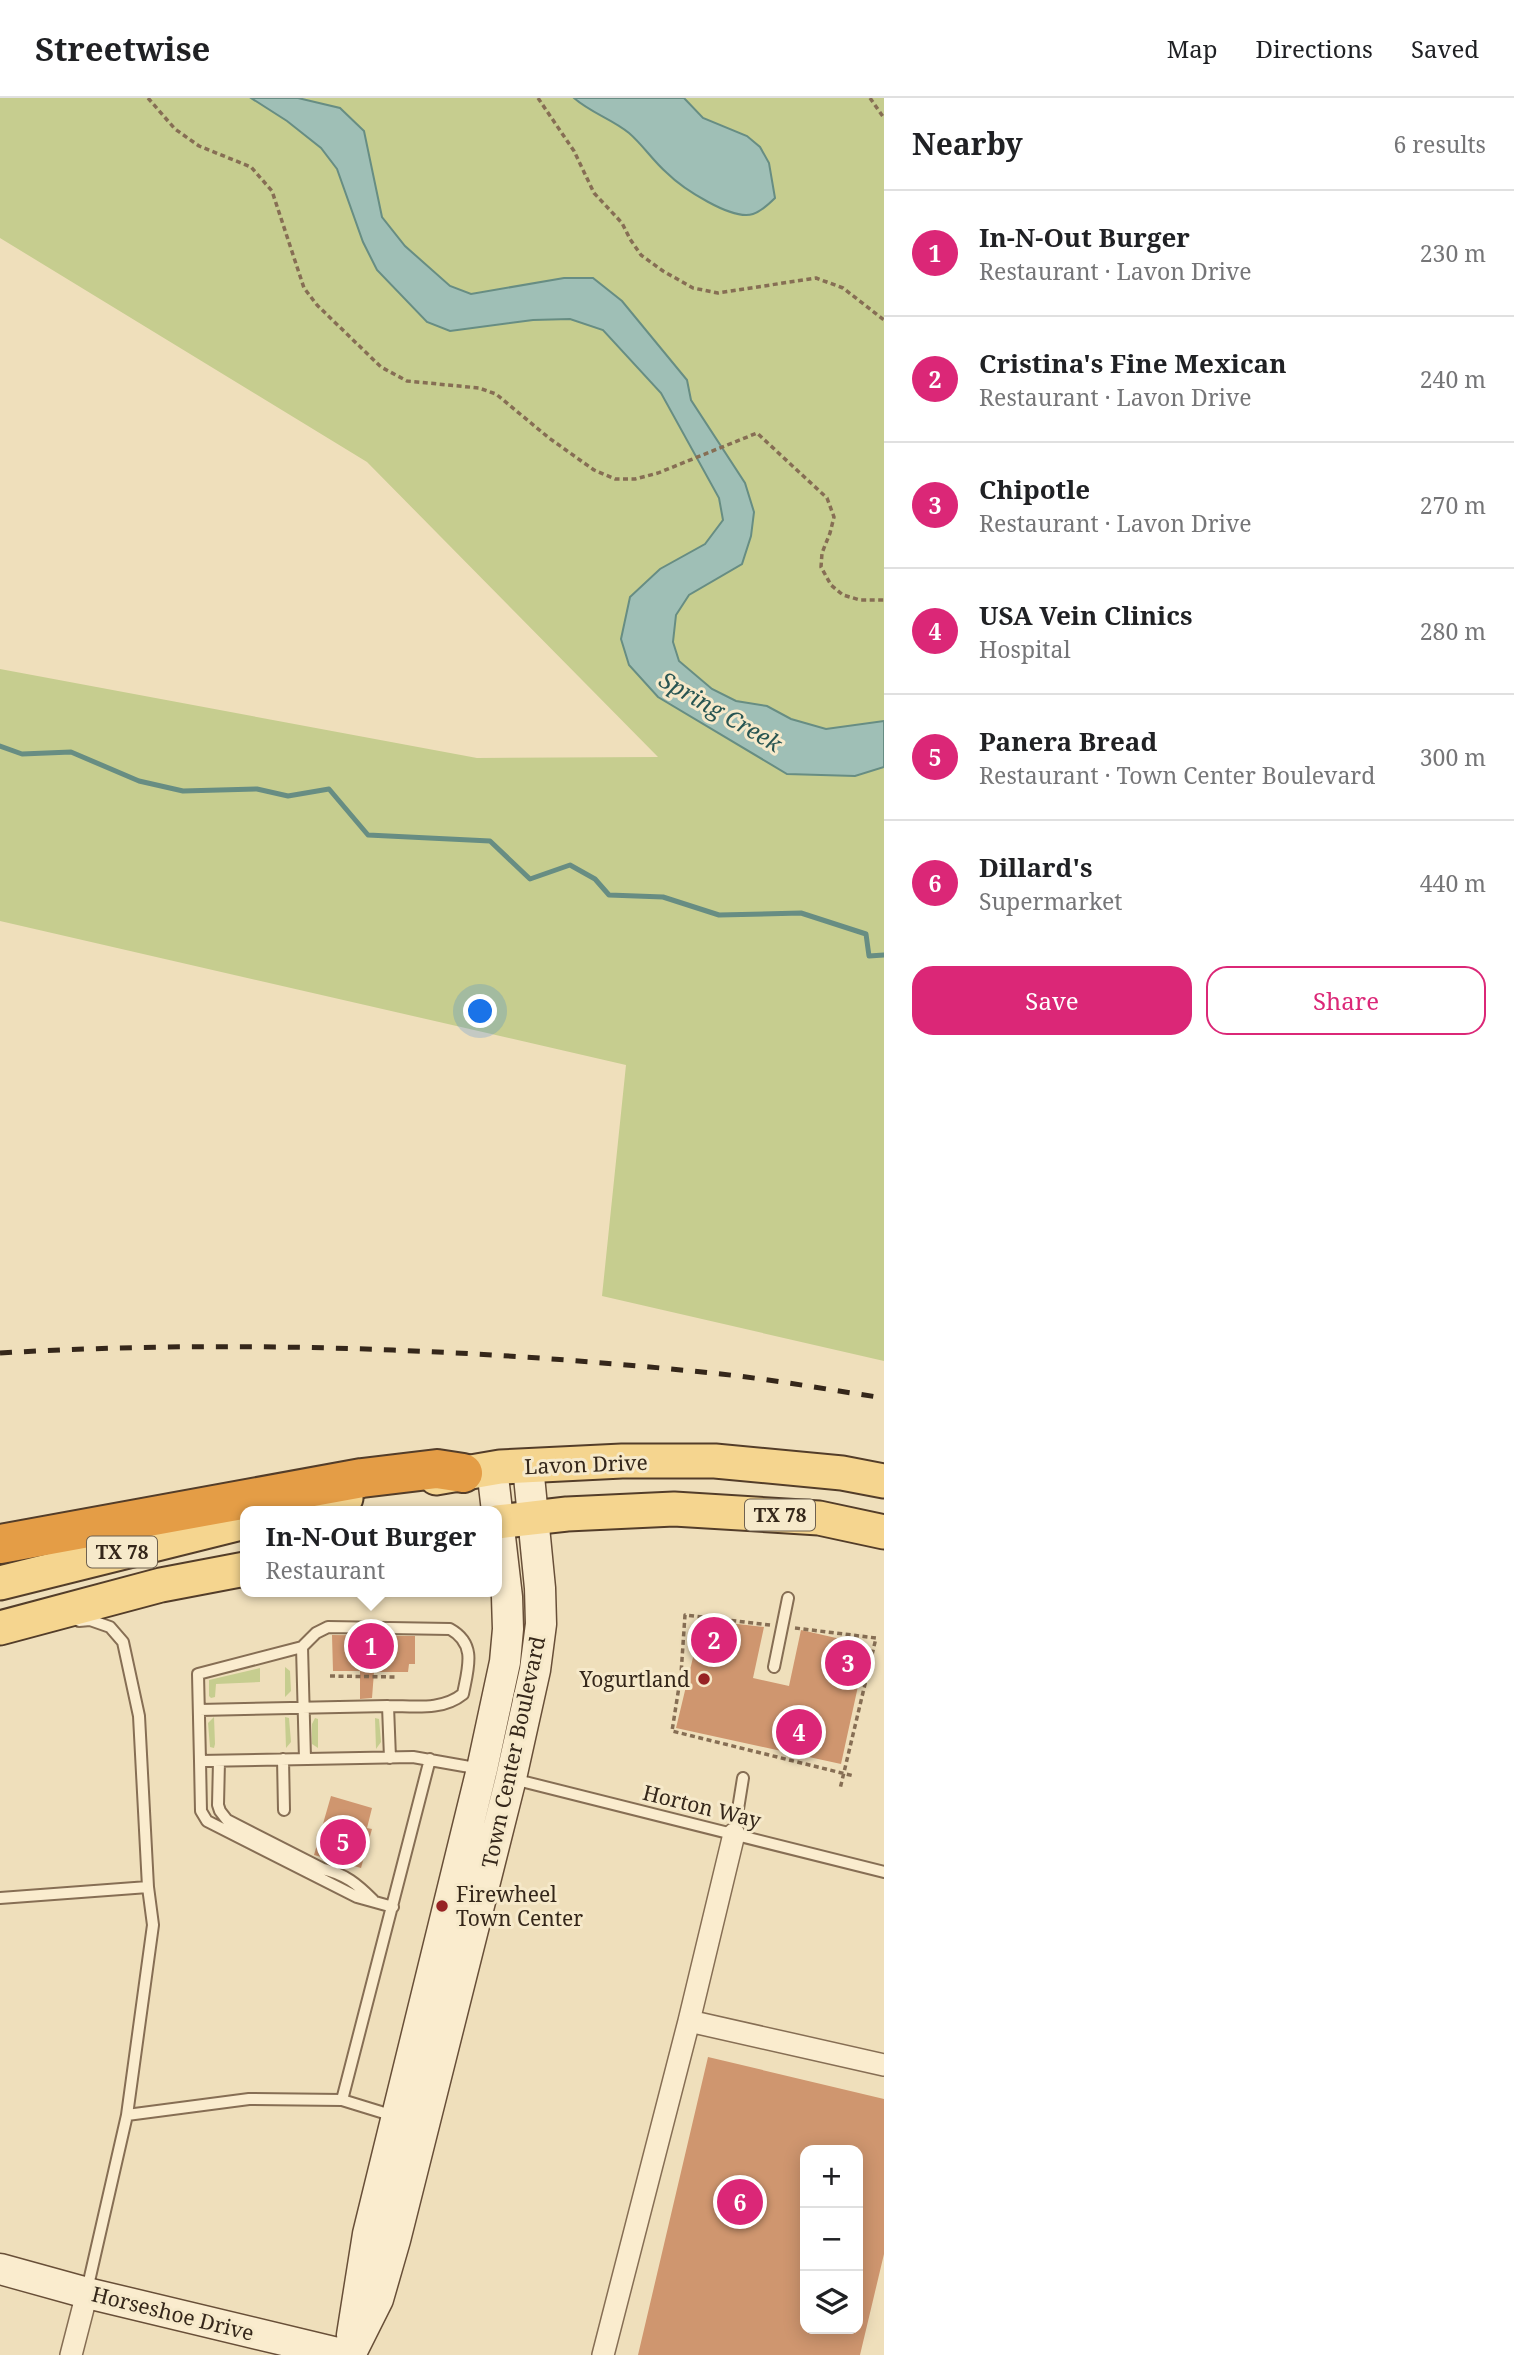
<!DOCTYPE html>
<html lang="en">
<head>
<meta charset="utf-8">
<style>
	body { margin:0; font-family:"Noto Serif",serif; background:#f6f6f6; color:#202124 }
	.controls { position:absolute; right:21px; bottom:21px; display:grid; overflow:hidden; border-radius:14px; box-shadow:0 4px 18px #0003 }
	.controls button { width:63px; height:63px; display:grid; place-items:center; padding:0; border:0; border-bottom:2px solid #e0e0e0; background:#fff; color:#202124; font:35px sans-serif }
	.you { position:absolute; left:481px; top:914px; width:24px; height:24px; margin:-18px; border:5px solid #fff; border-radius:50%; background:#1a73e8; box-shadow:0 0 0 10px #1a73e833 }
	.badge { display:grid; place-items:center; width:46px; height:46px; border-radius:50%; background:#db2777; color:#fff; font-size:23px; font-weight:700 }
	.pin { position:absolute; translate:-50% -50%; border:4px solid #fff; box-shadow:0 2px 7px #0006 }
	.popup { position:absolute; left:240px; top:1408px; width:262px; height:91px; box-sizing:border-box; display:grid; place-content:center; border-radius:14px; background:#fff; filter:drop-shadow(0 2px 5px #0005); font-size:23px; white-space:nowrap; color:#757577 }
	.popup b { font-size:26px; color:#202124 }
	.popup::after { content:''; position:absolute; left:50%; top:100%; margin-left:-14px; border:14px solid transparent; border-top-color:#fff }
	.list { margin:0; padding:0; list-style:none }
	h2 { display:flex; justify-content:space-between; align-items:center; height:91px; margin:0; padding:0 28px; font-size:30px }
	h2 small { font-size:23px; font-weight:400; color:#757577 }
	.list li { display:grid; grid-template-columns:46px 1fr auto; gap:21px; align-items:center; box-sizing:border-box; height:126px; padding:0 28px; border-top:2px solid #e0e0e0 }
	.list b { display:block; font-size:26px; white-space:nowrap }
	.list p { margin:0; font-size:23px; white-space:nowrap; color:#757577 }
	.list em { font-size:23px; font-style:normal; color:#757577 }
	.actions { display:flex; gap:14px; padding:21px 28px }
	.actions a { flex:1; padding:16px 0; border:2px solid #db2777; border-radius:21px; text-align:center; font-size:24px; color:#db2777 }
	.actions .main { background:#db2777; color:#fff }
	.icon { flex:none; width:38px; height:38px; fill:none; stroke:currentColor; stroke-width:2; stroke-linecap:round; stroke-linejoin:round }
	.map { position:relative; flex:none; width:884px; height:2257px; overflow:hidden }
	header { display:flex; align-items:center; gap:42px; box-sizing:border-box; height:98px; padding:0 35px; background:#fff; border-bottom:2px solid #e0e0e0 }
	header strong { font-size:33px }
	nav { display:flex; gap:38px; margin-inline-start:auto; font-size:24px }
	main { display:flex }
	aside { flex:1; background:#fff }
	.map>svg:first-child { display:block }
</style>
</head>
<body>
<header>
<strong>Streetwise</strong>
<nav><a>Map</a><a>Directions</a><a>Saved</a></nav>
</header>
<main>
<div class="map">
<svg width="884" height="2257" viewBox="0 0 884 2257">
	<rect width="100%" height="100%" fill="#efdfbb"/>
	<path fill="#c6cd8f" d="M0 0H884V1263L602 1198 626 967 0 823V571L477 660 658 659 367 364 0 140Z
		M285 1569 290 1573 291 1593 285 1599Z
		M260 1570V1584L216 1586 215 1599 211 1600 209 1598V1582Z
		M214 1619 215 1646 214 1650 210 1649 208 1625Z
		M285 1619 289 1620 291 1644 286 1650Z
		M315 1620 318 1621V1650L312 1646V1626Z
		M375 1620 379 1621 381 1644 376 1651Z"/>
	<path fill="#9fbfb6" stroke="#678d83" stroke-width="2" d="M251 0H298L340 10 364 33 382 119 405 148 450 188 471 196 564 180H593L622 203 687 282 691 302 745 385 754 414 751 438 742 466 689 497 676 517 673 544 679 563 712 591 736 603 767 608 791 621 826 631 884 623V669L855 678 787 676 658 599 629 567 621 541 630 499 660 471 705 446 723 422 719 400 661 295 603 232 570 221 533 222 450 233 427 224 377 172 363 144 337 71 321 50 287 23Z
		M574 0H684L703 20 747 38 760 49 769 65 775 100C769 106 762 113 753 116 732 123 682 90 667 75 653 63 643 47 629 35 612 21 591 15 574 0Z"/>
	<g fill="none" stroke-linecap="round" stroke-linejoin="round">
		<path stroke="#678d83" stroke-width="5" d="M0 648 22 656 71 654 139 683 183 693 257 691 288 698 329 691 368 737 490 743 530 781 570 767 595 781 609 797 663 799 719 817 801 815 866 836 869 858 884 857"/>
	</g>
	<path fill="#cf966f" fill-rule="evenodd" d="M702 1522 764 1529 753 1580 789 1588 801 1532 867 1547 841 1666 676 1630Z
		M332 1537 415 1538V1566H409L408 1574H374L372 1600 360 1601V1573H333Z
		M331 1698 372 1710 367 1730 372 1731 361 1770 314 1757Z
		M708 1959 884 2001V2156L860 2257H638ZM805 2052H858V2231H805Z"/>
	<g fill="none" stroke-linecap="round" stroke-linejoin="round">
		<g stroke="#866e54" stroke-width="14">
			<path id="lane" d="M79 1523 90 1522 110 1529 123 1544 139 1618 148 1789 153 1827 127 2017
				M302 1549 305 1661
				M774 1569 788 1500
				M388 1608C414 1608 442 1613 463 1596 468 1570 477 1546 450 1531L328 1529 316 1535 302 1549 198 1576 200 1663 413 1659 481 1671
				M199 1612 388 1608 390 1660
				M283 1661 284 1712
				M200 1663 201 1713 207 1723 357 1799 393 1809
				M219 1663 218 1707 220 1713 227 1722 323 1771C345 1776 357 1786 373 1802
				M513 1681 884 1774
				M734 1736 743 1680
				M0 1800 148 1789
				M394 2018 342 2002 430 1661
				M87 2192 127 2017 249 2001 342 2002"/>
		</g>
		<g stroke="#866e54" stroke-width="24">
			<path id="street" d="M734 1736 689 1923 884 1967
				M71 2257 87 2195
				M603 2257 689 1923"/>
		</g>
		<g stroke="#684f38" stroke-width="33">
			<path id="secondary" d="M0 2171 87 2195 346 2257
				M352 2237 368 2136 482 1671 505 1564 508 1531 507 1499 492 1370
				M350 2257 378 2201 395 2142 511 1680 535 1572 541 1526 540 1490 528 1368"/>
		</g>
		<g stroke="#533d29" stroke-width="37">
			<path id="primary" d="M436 1380 500 1369 622 1363H715L842 1375 884 1383
				M291 1413 346 1400
				M497 1424 567 1416 674 1411 819 1420 884 1434
				M0 1485 245 1424
				M0 1530 161 1487 245 1471"/>
		</g>
		<g stroke="#533d29" stroke-width="42">
			<path id="highway" d="M0 1446 362 1380 437 1371 463 1375"/>
		</g>
		<path stroke="#866e54" stroke-width="3.5" stroke-dasharray="5 3.5" stroke-linecap="butt" d="M148 0 175 31 199 48 251 69 272 93 304 190 317 207 381 269 407 283 479 290 496 296 549 340 594 372 615 381H635L658 375 757 335 827 400 834 419 830 435 822 455 821 469 831 487 843 497 860 502H884
			M538 0 574 53 594 95 622 125 630 141 641 157 663 173 693 190 718 195 816 180 843 190 884 222
			M870 0 884 20
			M770 1527 685 1517 681 1576 672 1633 854 1678
			M795 1530 876 1540 840 1691
			M330 1578 395 1579V1582"/>
		<use href="#lane" stroke="#faecce" stroke-width="10"/>
		<use href="#street" stroke="#faecce" stroke-width="21"/>
		<use href="#secondary" stroke="#faecce" stroke-width="30"/>
		<use href="#primary" stroke="#f5d58f" stroke-width="33"/>
		<use href="#highway" stroke="#e49d46" stroke-width="38"/>
		<path stroke="#35271a" stroke-width="5" stroke-dasharray="12 12" stroke-linecap="butt" d="M0 1255C240 1241 482 1251 721 1276 776 1282 830 1292 884 1300"/>
	</g>
	<g fill="#972324" stroke="#f6e9ca" stroke-width="2.5">
		<circle cx="704" cy="1581" r="7"/>
		<circle cx="442" cy="1808" r="7"/>
	</g>
	<g text-anchor="middle" dominant-baseline="central" stroke-width="6" stroke-linejoin="round" paint-order="stroke">
		<g fill="#f6e9ca" stroke="#6f614f" stroke-width="2">
			<rect x="745" y="1401.5" width="70" height="31" rx="5"/>
			<rect x="87" y="1438.5" width="70" height="31" rx="5"/>
		</g>
		<g font-size="19" font-weight="bold" fill="#35271a">
			<text x="780" y="1417">TX 78</text>
			<text x="122" y="1454">TX 78</text>
		</g>
		<g font-size="21" fill="#35271a" stroke="#f6e9ca">
			<text transform="translate(586 1366) rotate(-2)">Lavon Drive</text>
			<text transform="translate(513 1654) rotate(-78)">Town Center Boulevard</text>
			<text transform="translate(702 1708) rotate(14)">Horton Way</text>
			<text transform="translate(173 2215) rotate(14)">Horseshoe Drive</text>
		</g>
		<g font-size="21" fill="#35271a" stroke="#f6e9ca" text-anchor="end">
			<text x="690" y="1581">Yogurtland</text>
			<text x="456" y="1796" text-anchor="start">Firewheel<tspan x="456" dy="24">Town Center</tspan></text>
		</g>
		<g font-size="23" font-style="italic" fill="#285552" stroke="#f6e9ca">
			<text transform="translate(721 613) rotate(30)">Spring Creek</text>
		</g>
	</g>
</svg>
<div class="controls">
<button>+</button>
<button>−</button>
<button><svg class="icon" aria-label="layers" viewBox="0 0 24 24"><path d="M12 4l9 5-9 5-9-5zM3 14l9 5 9-5"/></svg></button>
</div>
<div class="you"></div>
<div class="pin badge" style="left:371px;top:1548px">1</div>
<div class="popup"><b>In-N-Out Burger</b>Restaurant</div>
<div class="pin badge" style="left:714px;top:1542px">2</div>
<div class="pin badge" style="left:848px;top:1565px">3</div>
<div class="pin badge" style="left:799px;top:1634px">4</div>
<div class="pin badge" style="left:343px;top:1744px">5</div>
<div class="pin badge" style="left:740px;top:2104px">6</div>
</div>
<aside>
<h2>Nearby<small>6 results</small></h2>
<ul class="list">
<li><span class="badge">1</span><div><b>In-N-Out Burger</b><p>Restaurant · Lavon Drive</p></div><em>230 m</em></li>
<li><span class="badge">2</span><div><b>Cristina's Fine Mexican</b><p>Restaurant · Lavon Drive</p></div><em>240 m</em></li>
<li><span class="badge">3</span><div><b>Chipotle</b><p>Restaurant · Lavon Drive</p></div><em>270 m</em></li>
<li><span class="badge">4</span><div><b>USA Vein Clinics</b><p>Hospital</p></div><em>280 m</em></li>
<li><span class="badge">5</span><div><b>Panera Bread</b><p>Restaurant · Town Center Boulevard</p></div><em>300 m</em></li>
<li><span class="badge">6</span><div><b>Dillard's</b><p>Supermarket</p></div><em>440 m</em></li>
</ul>
<div class="actions"><a class="main">Save</a><a>Share</a></div>
</aside>
</main>
</body>
</html>
